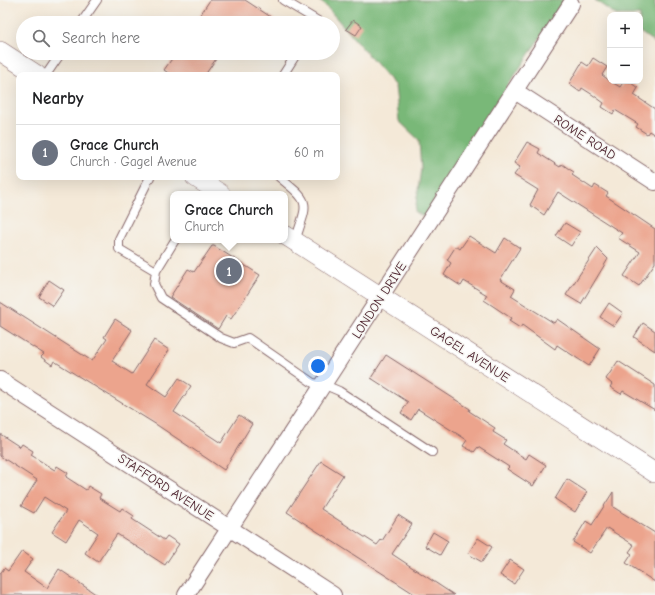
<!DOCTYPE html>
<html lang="en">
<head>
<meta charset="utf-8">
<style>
	body { margin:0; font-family:"Comic Neue",sans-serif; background:#f2f2f2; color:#202124 }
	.controls { position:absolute; right:12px; top:12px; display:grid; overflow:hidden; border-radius:8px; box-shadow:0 4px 16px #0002 }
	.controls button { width:36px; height:36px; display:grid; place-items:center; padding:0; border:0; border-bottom:1px solid #e0e0e0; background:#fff; color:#202124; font:20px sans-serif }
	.you { position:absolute; left:318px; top:366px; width:14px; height:14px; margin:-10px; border:3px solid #fff; border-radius:50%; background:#1a73e8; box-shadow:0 0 0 6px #1a73e833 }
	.badge { display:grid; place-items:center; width:26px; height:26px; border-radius:50%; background:#db2777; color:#fff; font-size:13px; font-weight:700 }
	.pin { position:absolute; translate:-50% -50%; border:2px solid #fff; box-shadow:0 1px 4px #0006 }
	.popup { position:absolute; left:170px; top:191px; width:118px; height:52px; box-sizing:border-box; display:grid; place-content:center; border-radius:8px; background:#fff; filter:drop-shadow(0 1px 3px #0005); font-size:13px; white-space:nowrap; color:#757577 }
	.popup b { font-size:15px; color:#202124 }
	.popup::after { content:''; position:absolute; left:50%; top:100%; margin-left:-8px; border:8px solid transparent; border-top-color:#fff }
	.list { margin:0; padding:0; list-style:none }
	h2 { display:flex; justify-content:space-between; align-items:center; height:52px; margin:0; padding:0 16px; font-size:17px }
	h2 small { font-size:13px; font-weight:400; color:#757577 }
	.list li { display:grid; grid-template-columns:26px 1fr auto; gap:12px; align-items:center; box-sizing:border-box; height:56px; padding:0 16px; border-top:1px solid #e0e0e0 }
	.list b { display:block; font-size:15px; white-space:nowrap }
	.list p { margin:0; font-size:13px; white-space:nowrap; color:#757577 }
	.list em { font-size:13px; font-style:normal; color:#757577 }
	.icon { flex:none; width:22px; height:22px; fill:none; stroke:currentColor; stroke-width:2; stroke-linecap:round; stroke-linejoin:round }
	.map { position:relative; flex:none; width:655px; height:595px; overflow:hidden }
	.search { position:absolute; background:#fff; box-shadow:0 4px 16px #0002; left:16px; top:16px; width:324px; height:44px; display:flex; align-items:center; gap:10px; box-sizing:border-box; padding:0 14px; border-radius:22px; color:#757577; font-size:15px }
	.panel { position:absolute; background:#fff; box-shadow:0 4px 16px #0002; left:16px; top:72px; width:324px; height:108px; border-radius:8px }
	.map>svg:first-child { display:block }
</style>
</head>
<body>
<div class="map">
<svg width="655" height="595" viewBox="0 0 655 595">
	<rect width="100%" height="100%" fill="#f6f6f2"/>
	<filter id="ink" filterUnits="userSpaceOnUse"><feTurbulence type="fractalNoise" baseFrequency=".025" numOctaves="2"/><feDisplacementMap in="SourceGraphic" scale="8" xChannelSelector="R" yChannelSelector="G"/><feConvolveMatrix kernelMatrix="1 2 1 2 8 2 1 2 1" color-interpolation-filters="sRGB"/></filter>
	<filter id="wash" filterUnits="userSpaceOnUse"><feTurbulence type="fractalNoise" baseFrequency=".012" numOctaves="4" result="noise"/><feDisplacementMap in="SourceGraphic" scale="16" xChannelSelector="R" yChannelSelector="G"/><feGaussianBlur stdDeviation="0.9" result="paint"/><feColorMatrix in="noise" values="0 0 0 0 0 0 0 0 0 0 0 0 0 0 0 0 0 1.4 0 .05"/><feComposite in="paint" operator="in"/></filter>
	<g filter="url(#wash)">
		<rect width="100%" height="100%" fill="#f4e9d8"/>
		<path fill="#79b878" stroke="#626c52" d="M318 0H565L454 167 425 217 415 212 421 169 419 140 399 121 395 86 325 5Z
			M595 0H655V43L640 32V15H616Z"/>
		<g id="blocks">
			<path fill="#eca48d" d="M210 0H245L280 23H195Z
				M353 20 362 26 356 35 346 29Z
				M176 53H220L205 75H171L164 70Z
				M593 58 607 67 602 75 610 81 620 87 624 81H628L638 88 634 95 655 109V135L649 131 647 134 636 127 638 124 615 110 613 114 602 107 604 103 593 95 582 88 580 92 569 84 582 62 588 66Z
				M527 142 540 149 538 153 560 167 562 164 569 169 574 172 572 175 593 189 595 185 608 193 606 196 655 229V263L639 286 624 276 640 252 618 238 622 233 558 192 544 215 530 205 538 190 514 175 520 167 514 163Z
				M565 223 580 232 571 246 556 236Z
				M469 236 496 253 505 238 520 248 500 280 515 289 511 296 554 323 557 319 600 349 589 366 557 345 555 349 522 325 520 328 509 321 511 318 484 300 487 295 464 281 461 286 444 275 451 263 447 260 456 246 460 249Z
				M212 246H214L260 275 231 319 226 316 218 329 170 297 188 269 194 272Z
				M597 248 608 259 581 304 566 295Z
				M49 280 64 290 53 306 39 297Z
				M0 302 92 361 107 339 104 337 115 319 132 330 112 361 132 374 154 340 169 350 147 384 166 397 179 378 191 386 174 412 221 443 239 415 252 424 224 470 157 425 54 361 52 365 41 357 44 354 0 326Z
				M609 303 623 313 614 326 600 317Z
				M643 323 655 331V351L634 337Z
				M386 355 470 409 469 411 495 428 493 432 506 440 503 444 526 459 529 454 546 465 533 486 507 469 509 467 478 447 474 452 463 446 467 440 418 409 411 420 401 413 408 402 371 378Z
				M618 361 655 385V410L623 391 621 394 610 387 612 384 606 379Z
				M0 434 20 447 22 444 33 451 31 455 53 469 55 470 57 466 68 473 66 477 86 490 88 486 101 494 99 498 120 511 122 508 134 516 132 519 164 540 167 536 179 544 165 565 117 534 98 562 85 553 98 533 79 520 66 541 52 532 66 511 44 497 34 513 21 506 37 480 0 456Z
				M321 461 343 475 321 509 377 545 381 540 382 541 398 515 412 524 392 554 454 595H416L287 512Z
				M567 479 587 492 575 512 555 499Z
				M613 492V507L655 533V582L626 563 632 554 629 552 634 545 607 528 590 553 573 542 586 521 592 525Z
				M433 532 448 541 440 555 425 546Z
				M478 538 492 547 482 562 468 554Z
				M22 551 33 559 24 572 47 588 59 569 97 595H0V574L4 568 8 571Z
				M510 560 524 569 514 584 500 575Z"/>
		</g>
	</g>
	<g filter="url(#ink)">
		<use href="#blocks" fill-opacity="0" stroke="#866668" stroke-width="1"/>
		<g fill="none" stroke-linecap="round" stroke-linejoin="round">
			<g stroke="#866668" stroke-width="10">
				<path id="service" d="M283 0 318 21 317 23
					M81 23 97 0
					M46 75 61 53
					M283 75 297 53
					M150 177 119 239V249L156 271
					M279 177C312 204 308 201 295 241
					M175 240 156 271 154 284 161 298 221 338 234 343 248 338 313 383 325 385 339 391 432 452"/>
			</g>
			<g stroke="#866668" stroke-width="18">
				<path id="minor" d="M515 91 655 182
					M0 380 333 595
					M186 595 571 4"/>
			</g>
			<g stroke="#866668" stroke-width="20">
				<path id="tertiary" d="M0 51 37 75
					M195 177 221 194
					M285 235 655 473"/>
			</g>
			<use href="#service" stroke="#fff" stroke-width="8"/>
			<use href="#minor" stroke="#fff" stroke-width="16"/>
			<use href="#tertiary" stroke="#fff" stroke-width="19"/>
		</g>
	</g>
	<g text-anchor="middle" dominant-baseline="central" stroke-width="3" stroke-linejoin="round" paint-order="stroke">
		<g font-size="13" fill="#4a1f2b" stroke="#f6f6f2">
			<text transform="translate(585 137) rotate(33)">ROME ROAD</text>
			<text transform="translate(379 300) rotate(-57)">LONDON DRIVE</text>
			<text transform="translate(470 354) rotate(33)">GAGEL AVENUE</text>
			<text transform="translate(166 487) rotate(33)">STAFFORD AVENUE</text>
		</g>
	</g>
</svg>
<div class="controls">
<button>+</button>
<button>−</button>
</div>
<div class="you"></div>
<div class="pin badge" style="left:229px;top:271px;background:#6b7280">1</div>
<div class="popup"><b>Grace Church</b>Church</div>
<div class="search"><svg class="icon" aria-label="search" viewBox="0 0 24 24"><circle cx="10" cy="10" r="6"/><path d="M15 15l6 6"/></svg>Search here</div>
<section class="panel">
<h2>Nearby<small></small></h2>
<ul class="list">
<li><span class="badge" style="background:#6b7280">1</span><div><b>Grace Church</b><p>Church · Gagel Avenue</p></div><em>60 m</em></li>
</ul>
</section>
</div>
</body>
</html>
